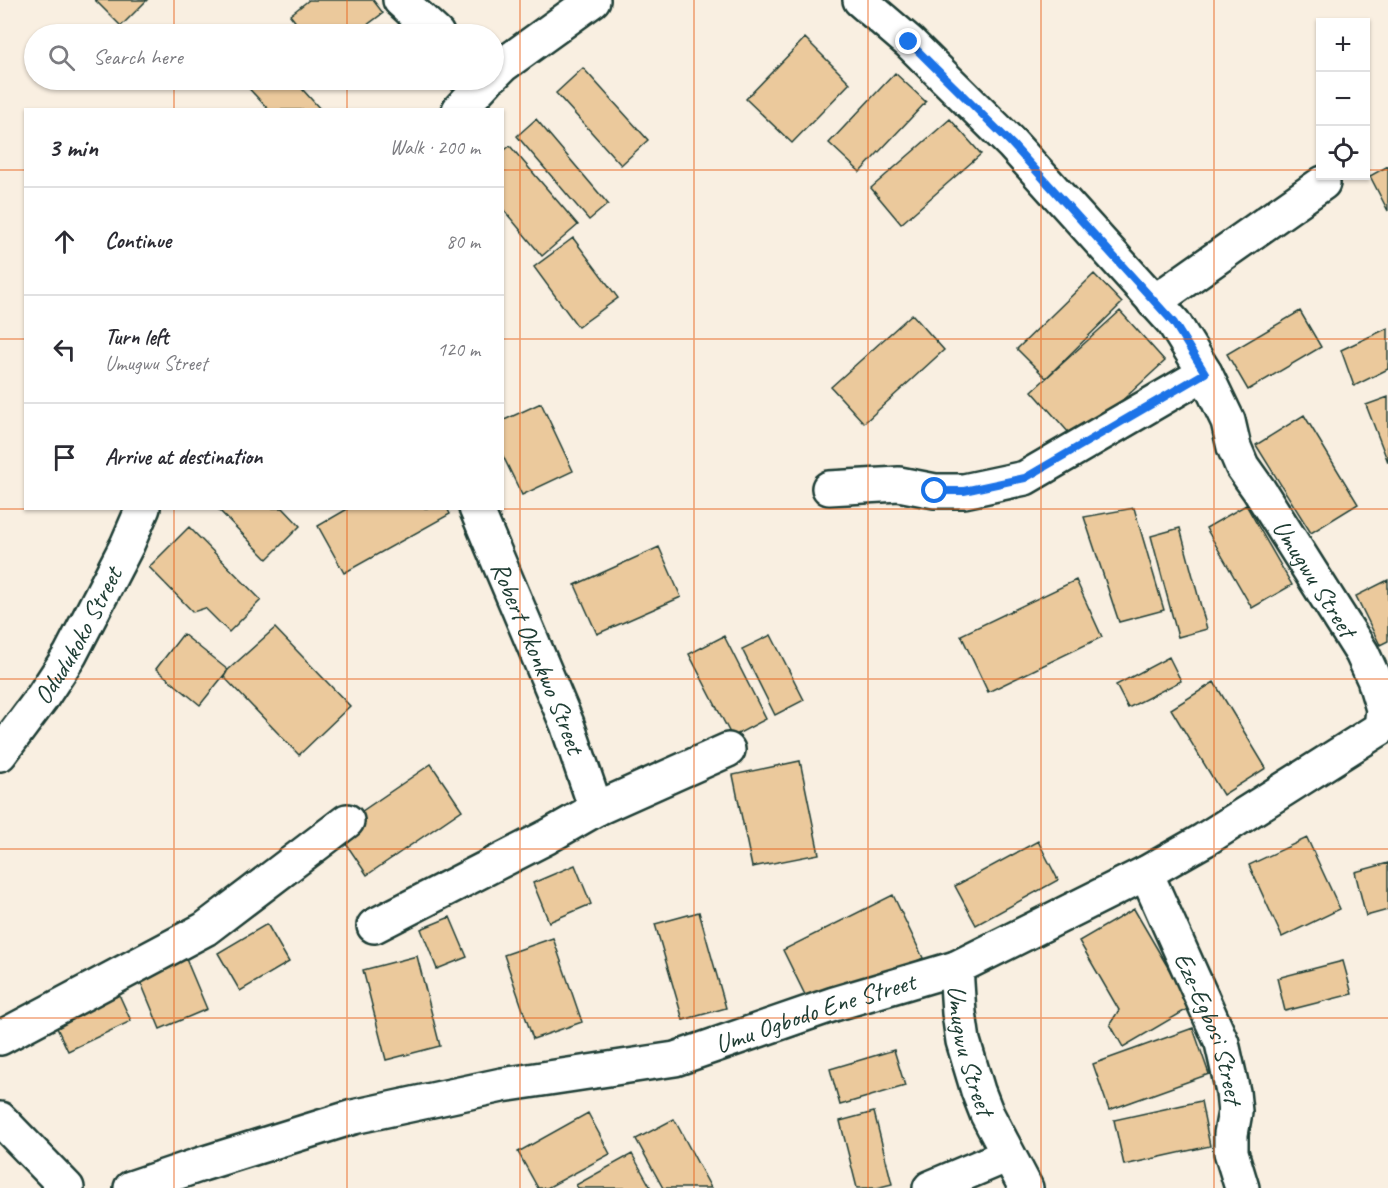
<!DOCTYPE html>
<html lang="en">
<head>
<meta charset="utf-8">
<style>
	body { margin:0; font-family:Caveat,sans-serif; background:#f2f2f3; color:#2b2b33 }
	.controls { position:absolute; right:18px; top:18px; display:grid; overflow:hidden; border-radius:0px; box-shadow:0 2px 4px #0004 }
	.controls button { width:54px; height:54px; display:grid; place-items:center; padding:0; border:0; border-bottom:2px solid #e1e1e2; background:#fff; color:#2b2b33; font:30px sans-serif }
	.stop { position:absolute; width:18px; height:18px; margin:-14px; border:4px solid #1a73e8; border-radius:50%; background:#fff }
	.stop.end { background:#1a73e8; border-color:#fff; box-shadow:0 2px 6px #0008 }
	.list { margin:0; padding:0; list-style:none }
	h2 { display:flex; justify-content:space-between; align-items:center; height:78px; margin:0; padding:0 24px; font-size:26px }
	h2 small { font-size:20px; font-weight:400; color:#7c7c81 }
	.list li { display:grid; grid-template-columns:39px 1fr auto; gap:18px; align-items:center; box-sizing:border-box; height:108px; padding:0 24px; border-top:2px solid #e1e1e2 }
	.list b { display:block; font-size:22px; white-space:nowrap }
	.list p { margin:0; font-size:20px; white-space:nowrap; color:#7c7c81 }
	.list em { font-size:20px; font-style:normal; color:#7c7c81 }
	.icon { flex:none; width:33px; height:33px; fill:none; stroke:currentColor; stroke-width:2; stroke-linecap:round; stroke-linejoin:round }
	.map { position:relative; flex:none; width:1388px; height:1188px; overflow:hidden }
	.search { position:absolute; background:#fff; box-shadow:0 2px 4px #0004; left:24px; top:24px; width:480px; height:66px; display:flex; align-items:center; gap:15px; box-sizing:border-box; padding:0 21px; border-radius:33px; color:#7c7c81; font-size:22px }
	.panel { position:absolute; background:#fff; box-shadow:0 2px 4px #0004; left:24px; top:108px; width:480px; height:402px; border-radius:0px }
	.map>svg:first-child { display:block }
</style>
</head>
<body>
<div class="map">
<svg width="1388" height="1188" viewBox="0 0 1388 1188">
	<rect width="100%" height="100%" fill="#f9efe1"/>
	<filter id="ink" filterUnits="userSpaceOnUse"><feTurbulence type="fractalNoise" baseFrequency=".0167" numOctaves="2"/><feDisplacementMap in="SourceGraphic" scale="12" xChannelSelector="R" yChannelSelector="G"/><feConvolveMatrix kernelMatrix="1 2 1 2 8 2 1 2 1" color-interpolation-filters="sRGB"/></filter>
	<g filter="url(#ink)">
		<path fill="#ebc99c" stroke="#1f3d34" stroke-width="1.5" d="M95 0H147L121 26Z
			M309 0H373L383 13 355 34H305L290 15Z
			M805 38 850 83 792 143 746 99Z
			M583 68 648 140 621 165 556 93Z
			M895 73 926 102 860 172 829 143Z
			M241 80H294L321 110H269Z
			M536 119 608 204 589 220 517 136Z
			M950 119 981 154 901 224 871 188Z
			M510 146 578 225 542 256 502 208V152Z
			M1388 166V211L1370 176Z
			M573 238 618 298 578 327 534 267Z
			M1094 274 1122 303 1046 378 1017 349Z
			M1120 311 1165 361 1077 442 1032 391Z
			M1300 311 1321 347 1248 390 1227 354Z
			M912 314 944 350 864 423 831 387Z
			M1388 328V369L1354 386 1341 350Z
			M1388 397V462L1366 405Z
			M541 403 573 471 522 495 502 454V421Z
			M1304 415 1358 504 1311 533 1256 445Z
			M1246 505 1292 585 1252 608 1206 528Z
			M217 508H283L300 526 267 559Z
			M349 508H447L450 514 344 573 318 526Z
			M1134 508 1164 610 1119 622 1084 517Z
			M189 527 261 600 229 632 205 608 193 612 149 567Z
			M1180 528 1207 629 1178 637 1151 536Z
			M659 547 681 597 597 634 575 585Z
			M1076 580 1102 637 988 692 961 635Z
			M1388 580V641L1380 645 1356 596Z
			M275 628 350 706 299 755 224 677 228 670Z
			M183 634 228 670 200 705 156 669Z
			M771 635 804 700 775 715 742 649Z
			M724 636 766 719 732 737 689 654Z
			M1169 657 1181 681 1128 708 1116 685Z
			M1214 682 1266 768 1223 795 1171 709Z
			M800 761 819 854 752 867 733 775Z
			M431 764 462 810 367 875 336 829Z
			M1307 838 1340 909 1282 937 1249 865Z
			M1038 841 1058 880 976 925 955 886Z
			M1388 863V910L1366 916 1355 872Z
			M575 865 591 904 549 922 533 883Z
			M893 895 923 958 814 1013 783 950Z
			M1134 909 1191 1007 1123 1047 1110 1024 1119 1010 1079 941Z
			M699 912 726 1008 683 1020 655 924Z
			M450 917 467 957 437 969 421 929Z
			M267 924 289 962 240 991 218 953Z
			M553 938 582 1022 533 1039 504 955Z
			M417 956 440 1046 386 1060 363 970Z
			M186 959 207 1009 160 1029 139 978Z
			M1343 961 1352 994 1285 1011 1277 978Z
			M112 979 131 1021 68 1051 48 1009Z
			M1193 1028 1209 1074 1109 1110 1093 1064Z
			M894 1050 905 1086 840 1105 830 1069Z
			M1201 1101 1210 1146 1124 1165 1114 1120Z
			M874 1112 892 1184 876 1188H857L840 1121Z
			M588 1113 610 1154 547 1188H538L518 1152Z
			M674 1119 711 1188H663L636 1139Z
			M632 1154 651 1188H578L576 1185Z"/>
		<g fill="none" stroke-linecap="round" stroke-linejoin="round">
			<g stroke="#1f3d34" stroke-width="38">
				<g id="minor">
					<path d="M400 0 437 34"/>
					<path id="s1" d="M860 0 909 42 1012 144 1174 323 1205 373 1228 421 1234 447 1242 466 1259 490 1362 653 1374 679 1383 709 1381 728 1376 731 1204 840 1146 873 956 968 959 1013 963 1041 978 1091 987 1114 1026 1188"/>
					<path d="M494 74 503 65 593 0"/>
					<path d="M459 110 487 80"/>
					<path d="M1154 302 1323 183"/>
					<path d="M829 488 899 484 935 491H964L1025 478 1205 373"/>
					<path id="s2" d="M476 508 567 724 596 809"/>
					<path id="s3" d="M0 754 41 699 70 655 127 545 143 508"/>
					<path id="s4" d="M1146 873 1222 1043 1233 1092 1235 1112 1231 1134V1152L1242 1188"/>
					<path d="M374 926 547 837 596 809 728 750"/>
					<path d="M0 1038 205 929 347 821"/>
					<path id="s5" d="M131 1188 202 1164 353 1117 502 1085 675 1059 834 1004 956 968"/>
					<path d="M930 1188 1008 1155"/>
				</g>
			</g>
			<g stroke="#1f3d34" stroke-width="38">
				<path id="highway" d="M0 1119 67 1188"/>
			</g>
			<use href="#minor" stroke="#fff" stroke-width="33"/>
			<use href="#highway" stroke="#fff" stroke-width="33"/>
		</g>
	</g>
	<g fill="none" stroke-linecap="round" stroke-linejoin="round" filter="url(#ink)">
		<path stroke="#1a73e8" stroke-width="8" d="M909 42 1012 144 1174 323 1205 373 1025 478 964 491H935"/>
	</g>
	<path fill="none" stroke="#e8590c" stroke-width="1.5" stroke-opacity="0.55" d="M174 0V34M347 0V34M520 0V1188M694 0V1188M868 0V1188M1041 0V1188M1214 0V1188M174 80V110M347 80V110M0 170H26M502 170H1320M1366 170H1388M0 339H26M502 339H1388M174 508V1188M347 508V1188M0 509H1388M0 679H1388M0 849H1388M0 1018H1388"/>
	<g text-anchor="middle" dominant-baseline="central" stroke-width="4.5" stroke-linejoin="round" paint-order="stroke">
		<g font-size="26" fill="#1f3d34" stroke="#fff">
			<text stroke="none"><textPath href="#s1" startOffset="744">Umugwu Street</textPath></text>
			<text stroke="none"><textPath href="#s3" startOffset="142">Odudukoko Street</textPath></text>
			<text stroke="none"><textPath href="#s2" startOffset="162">Robert Okonkwo Street</textPath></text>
			<text stroke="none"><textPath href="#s5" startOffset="708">Umu Ogbodo Ene Street</textPath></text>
			<text stroke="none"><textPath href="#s4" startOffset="168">Eze-Egbosi Street</textPath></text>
			<text stroke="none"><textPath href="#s1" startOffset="1484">Umugwu Street</textPath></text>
		</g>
	</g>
</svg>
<div class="controls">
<button>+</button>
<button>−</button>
<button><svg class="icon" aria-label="locate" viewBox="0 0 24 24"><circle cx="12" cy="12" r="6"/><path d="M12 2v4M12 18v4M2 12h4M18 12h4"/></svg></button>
</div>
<div class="stop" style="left:935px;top:491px"></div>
<div class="stop end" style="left:909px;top:42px"></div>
<div class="search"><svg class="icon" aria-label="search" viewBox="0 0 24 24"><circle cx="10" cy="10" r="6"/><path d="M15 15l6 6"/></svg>Search here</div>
<section class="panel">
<h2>3 min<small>Walk · 200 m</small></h2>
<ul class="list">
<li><svg class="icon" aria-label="ahead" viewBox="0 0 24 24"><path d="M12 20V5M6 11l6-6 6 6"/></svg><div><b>Continue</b></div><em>80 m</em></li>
<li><svg class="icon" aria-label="left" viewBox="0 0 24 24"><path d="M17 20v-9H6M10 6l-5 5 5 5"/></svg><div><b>Turn left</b><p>Umugwu Street</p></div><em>120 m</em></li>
<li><svg class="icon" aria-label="arrive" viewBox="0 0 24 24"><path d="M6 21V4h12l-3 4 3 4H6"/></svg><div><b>Arrive at destination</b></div></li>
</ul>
</section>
</div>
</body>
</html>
